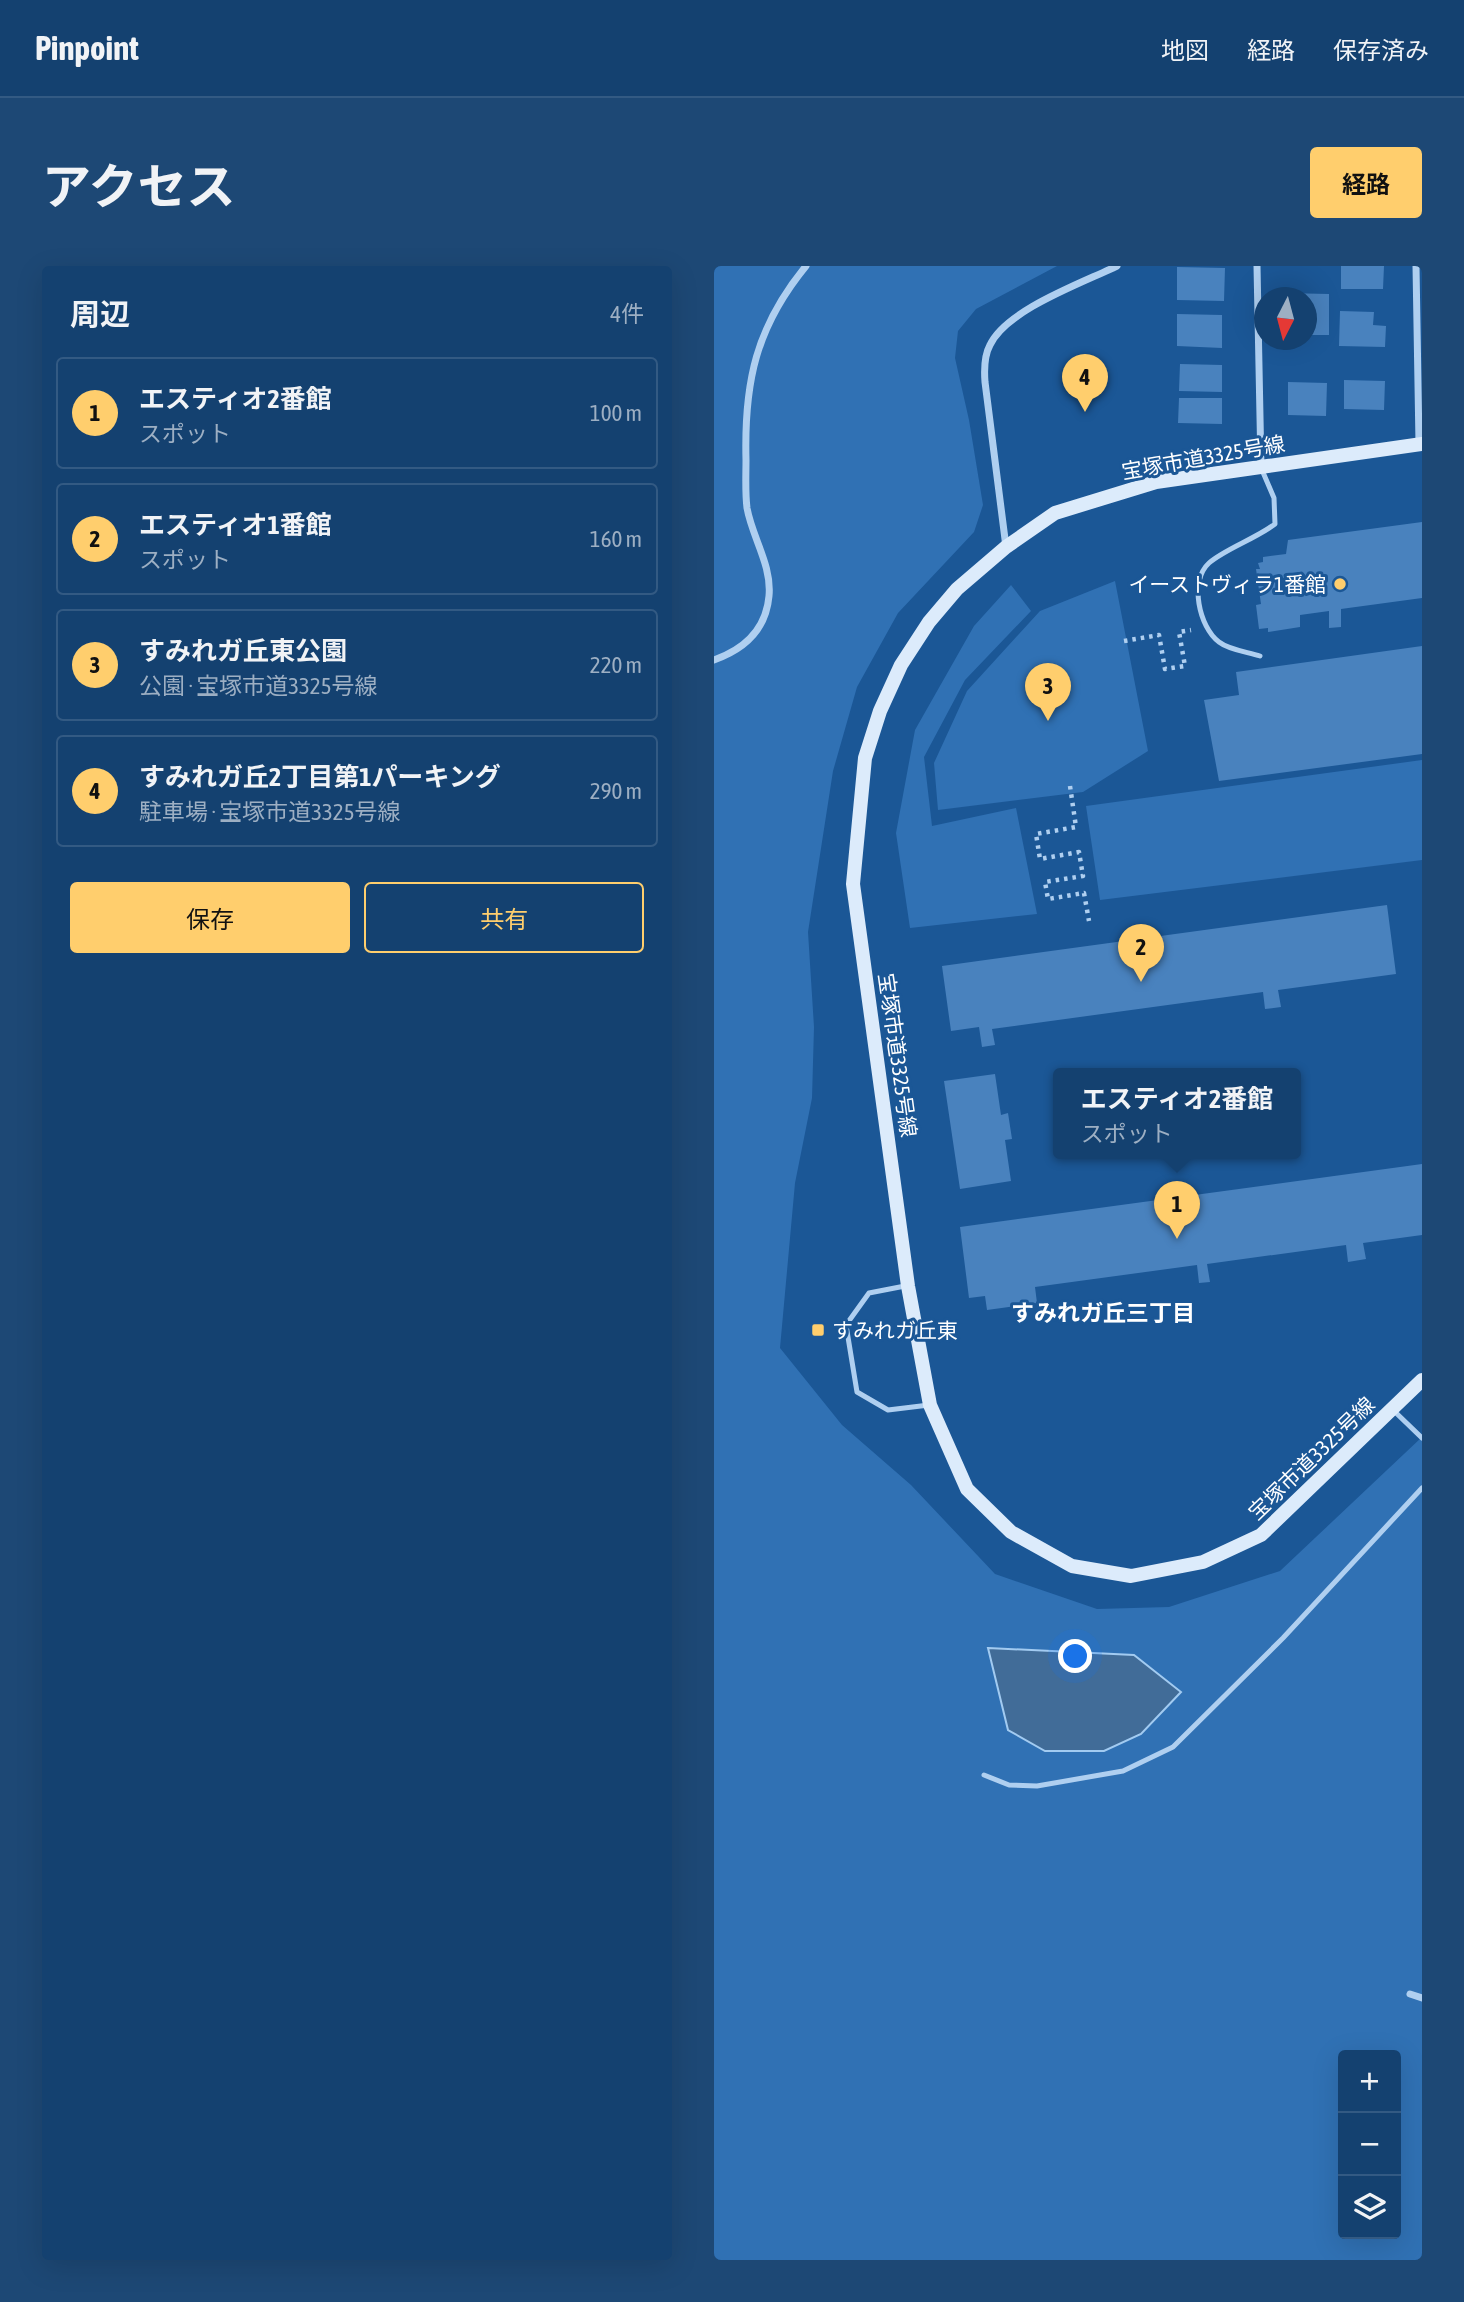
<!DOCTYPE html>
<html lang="ja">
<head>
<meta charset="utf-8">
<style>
	body { margin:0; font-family:"Asap Condensed","Noto Sans JP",sans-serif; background:#1d4875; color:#f1f3f6 }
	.controls { position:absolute; right:21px; bottom:21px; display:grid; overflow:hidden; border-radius:7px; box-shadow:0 7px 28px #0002 }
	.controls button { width:63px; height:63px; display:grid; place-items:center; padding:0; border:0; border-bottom:2px solid #335a83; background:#144170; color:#f1f3f6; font:35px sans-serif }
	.compass { position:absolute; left:540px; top:21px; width:63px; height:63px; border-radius:50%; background:#144170; box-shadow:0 7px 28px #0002; rotate:186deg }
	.you { position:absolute; left:362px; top:1391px; width:24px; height:24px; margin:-18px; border:5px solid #fff; border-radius:50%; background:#1a73e8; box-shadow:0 0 0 10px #1a73e833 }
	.badge { display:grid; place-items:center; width:46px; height:46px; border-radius:50%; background:#ffce6d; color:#111; font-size:23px; font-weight:700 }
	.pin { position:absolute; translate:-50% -58px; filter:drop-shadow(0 2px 4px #0008) }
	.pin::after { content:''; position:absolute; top:37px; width:24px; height:21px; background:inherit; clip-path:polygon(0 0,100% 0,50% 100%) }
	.popup { position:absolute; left:339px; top:802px; width:248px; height:91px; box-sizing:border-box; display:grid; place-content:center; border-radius:7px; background:#144170; filter:drop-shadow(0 2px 5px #0005); font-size:23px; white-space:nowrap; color:#9dafc3 }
	.popup b { font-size:26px; color:#f1f3f6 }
	.popup::after { content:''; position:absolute; left:50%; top:100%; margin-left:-14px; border:14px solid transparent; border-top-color:#144170 }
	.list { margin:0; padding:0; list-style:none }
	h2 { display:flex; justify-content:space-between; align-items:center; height:91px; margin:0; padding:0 28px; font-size:30px }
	h2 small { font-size:23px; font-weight:400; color:#9dafc3 }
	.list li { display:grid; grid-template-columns:46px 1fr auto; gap:21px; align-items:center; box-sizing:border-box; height:112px; margin:0 14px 14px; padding:0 14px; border:2px solid #335a83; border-radius:7px }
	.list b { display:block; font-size:26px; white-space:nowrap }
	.list p { margin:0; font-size:23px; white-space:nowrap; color:#9dafc3 }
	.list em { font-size:23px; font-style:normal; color:#9dafc3 }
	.actions { display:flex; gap:14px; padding:21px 28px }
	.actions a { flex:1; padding:16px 0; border:2px solid #ffce6d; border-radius:7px; text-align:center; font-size:24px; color:#ffce6d }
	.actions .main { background:#ffce6d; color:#111 }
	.icon { flex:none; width:38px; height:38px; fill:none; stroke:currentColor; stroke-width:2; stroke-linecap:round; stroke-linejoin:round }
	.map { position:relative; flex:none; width:708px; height:1994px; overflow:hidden; border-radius:7px }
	header { display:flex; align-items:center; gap:42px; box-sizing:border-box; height:98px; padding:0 35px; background:#144170; border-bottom:2px solid #335a83 }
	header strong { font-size:33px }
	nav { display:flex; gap:38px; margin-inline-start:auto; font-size:24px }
	.intro { display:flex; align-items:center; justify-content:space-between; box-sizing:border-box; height:168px; padding:0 42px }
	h1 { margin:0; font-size:49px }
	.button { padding:18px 32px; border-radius:7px; background:#ffce6d; color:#111; font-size:24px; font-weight:700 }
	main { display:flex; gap:42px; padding:0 42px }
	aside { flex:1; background:#144170; border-radius:7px; box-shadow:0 7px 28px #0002 }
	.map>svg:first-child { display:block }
</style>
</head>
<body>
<header>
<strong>Pinpoint</strong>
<nav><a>地図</a><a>経路</a><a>保存済み</a></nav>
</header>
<div class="intro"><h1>アクセス</h1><a class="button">経路</a></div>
<main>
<aside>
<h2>周辺<small>4件</small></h2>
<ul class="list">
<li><span class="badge">1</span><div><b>エスティオ2番館</b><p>スポット</p></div><em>100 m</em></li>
<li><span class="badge">2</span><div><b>エスティオ1番館</b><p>スポット</p></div><em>160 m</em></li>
<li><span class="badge">3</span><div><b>すみれガ丘東公園</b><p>公園 · 宝塚市道3325号線</p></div><em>220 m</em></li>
<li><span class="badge">4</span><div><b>すみれガ丘2丁目第1パーキング</b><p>駐車場 · 宝塚市道3325号線</p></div><em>290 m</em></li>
</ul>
<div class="actions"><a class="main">保存</a><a>共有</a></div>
</aside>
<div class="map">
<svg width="708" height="1994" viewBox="0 0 708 1994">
	<rect width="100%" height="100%" fill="#1b5796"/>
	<path fill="#3071b4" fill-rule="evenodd" d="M0 0H343L262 43 244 65 241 92 255 154 269 239 260 266 184 347 143 421 119 505 94 666 100 761 98 832 81 917 66 1082 128 1159 197 1219 281 1308 383 1343 455 1341 566 1305 708 1171V1994H0ZM629 1789H682V1968H629Z
		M401 315 434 485 369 526 224 544 220 497 253 425 326 345Z
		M297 319 317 345 251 414 210 491 218 560 302 542 323 648 196 662 182 567 201 464 260 360Z
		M708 494V594L386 634 372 540Z"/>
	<path fill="#416c98" stroke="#a2cbf1" stroke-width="2" d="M274 1382 420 1389 467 1426 427 1468 390 1485H331L294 1464Z"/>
	<path fill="#4982be" d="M627 0H670L669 23H627Z
		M463 1 511 2 510 35 463 34Z
		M570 27 615 28V69H592V32H570Z
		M626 45 660 46 659 59 672 60 671 81 625 80Z
		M463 48 508 49V82L463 80Z
		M466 98 508 99V126L465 125Z
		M630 114 671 115 670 144 630 143Z
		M574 116 613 117 612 150 574 149Z
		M465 132H508V158L464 157Z
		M708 256V332L627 343V361L615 362V345L586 349V361L554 366V362L545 363 542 339 547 338 542 303H546L544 297 549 296V291L572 288 574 274Z
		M708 380V488L505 515 490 434 525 429 522 406Z
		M673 639 682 708 564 724 567 741 551 743 549 726 278 763 281 779 268 781 265 761 237 765 228 700Z
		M281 808 287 849 294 847 298 873 291 874 297 915 246 923 230 815Z
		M708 898V969L649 977 652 993 634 996 632 979 493 998 496 1016 485 1017 483 999 321 1021 323 1037 273 1044 271 1030 255 1032 246 961Z"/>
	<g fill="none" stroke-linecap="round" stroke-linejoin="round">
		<path stroke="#afcff0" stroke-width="4.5" stroke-dasharray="3.5 5" stroke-linecap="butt" d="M410 375 445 369 451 403 471 400 465 366 477 364
			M356 520 362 561 322 568 326 593 365 586 369 610 331 616 334 633 370 627 375 655"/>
		<path stroke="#afcff0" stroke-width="5" d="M546 390C534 386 515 384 505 376 485 361 475 315 495 297 511 283 541 273 561 258L560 232 548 204
			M191 1020 155 1027 132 1059 143 1126 174 1144 215 1139
			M678 1143 708 1172
			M270 1509 295 1519 323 1520 409 1505 459 1481 569 1372 708 1222"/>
		<path stroke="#afcff0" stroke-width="7" d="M543 0 547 201
			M702 0 705 178
			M292 281 271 116C270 103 270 90 276 79 292 44 368 17 403 0
			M0 394C31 383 52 364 55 330 58 299 38 271 33 242 31 226 32 209 32 194 30 116 42 61 92 0
			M696 1728 708 1732"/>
		<path stroke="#dcebfb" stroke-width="14" d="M708 178 442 216 341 247 292 281 243 323 215 356 187 399 166 445 151 492 139 618 194 1020 216 1139 253 1223 297 1266 358 1300 417 1310 489 1296 547 1269 708 1114"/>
	</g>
	<g fill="#ffce6d" stroke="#1b5796" stroke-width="2.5">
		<circle cx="626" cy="318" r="7"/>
		<rect x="97" y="1057" width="14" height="14" rx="3.5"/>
	</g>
	<g text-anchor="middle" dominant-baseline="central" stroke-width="6" stroke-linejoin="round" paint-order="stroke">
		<g font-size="21" fill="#fff" stroke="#1b5796">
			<text transform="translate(489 191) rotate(-10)">宝塚市道3325号線</text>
			<text transform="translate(184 789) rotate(82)">宝塚市道3325号線</text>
			<text transform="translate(597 1192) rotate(-44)">宝塚市道3325号線</text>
		</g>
		<g font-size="21" fill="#fff" stroke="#1b5796" text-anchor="end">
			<text x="612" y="318">イーストヴィラ1番館</text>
			<text x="118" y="1064" text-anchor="start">すみれガ丘東</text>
		</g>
		<g font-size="23" font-weight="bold" fill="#fff" stroke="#1b5796">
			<text x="389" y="1047">すみれガ丘三丁目</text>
		</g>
	</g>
</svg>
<div class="controls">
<button>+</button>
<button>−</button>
<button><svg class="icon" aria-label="layers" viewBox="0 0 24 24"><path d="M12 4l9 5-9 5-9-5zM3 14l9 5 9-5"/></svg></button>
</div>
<svg class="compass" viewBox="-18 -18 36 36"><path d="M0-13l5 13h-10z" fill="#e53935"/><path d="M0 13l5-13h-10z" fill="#9dafc3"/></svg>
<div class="you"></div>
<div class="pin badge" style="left:463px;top:973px">1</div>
<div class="popup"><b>エスティオ2番館</b>スポット</div>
<div class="pin badge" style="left:427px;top:716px">2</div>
<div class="pin badge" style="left:334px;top:455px">3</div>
<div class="pin badge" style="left:371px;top:146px">4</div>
</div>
</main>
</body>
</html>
